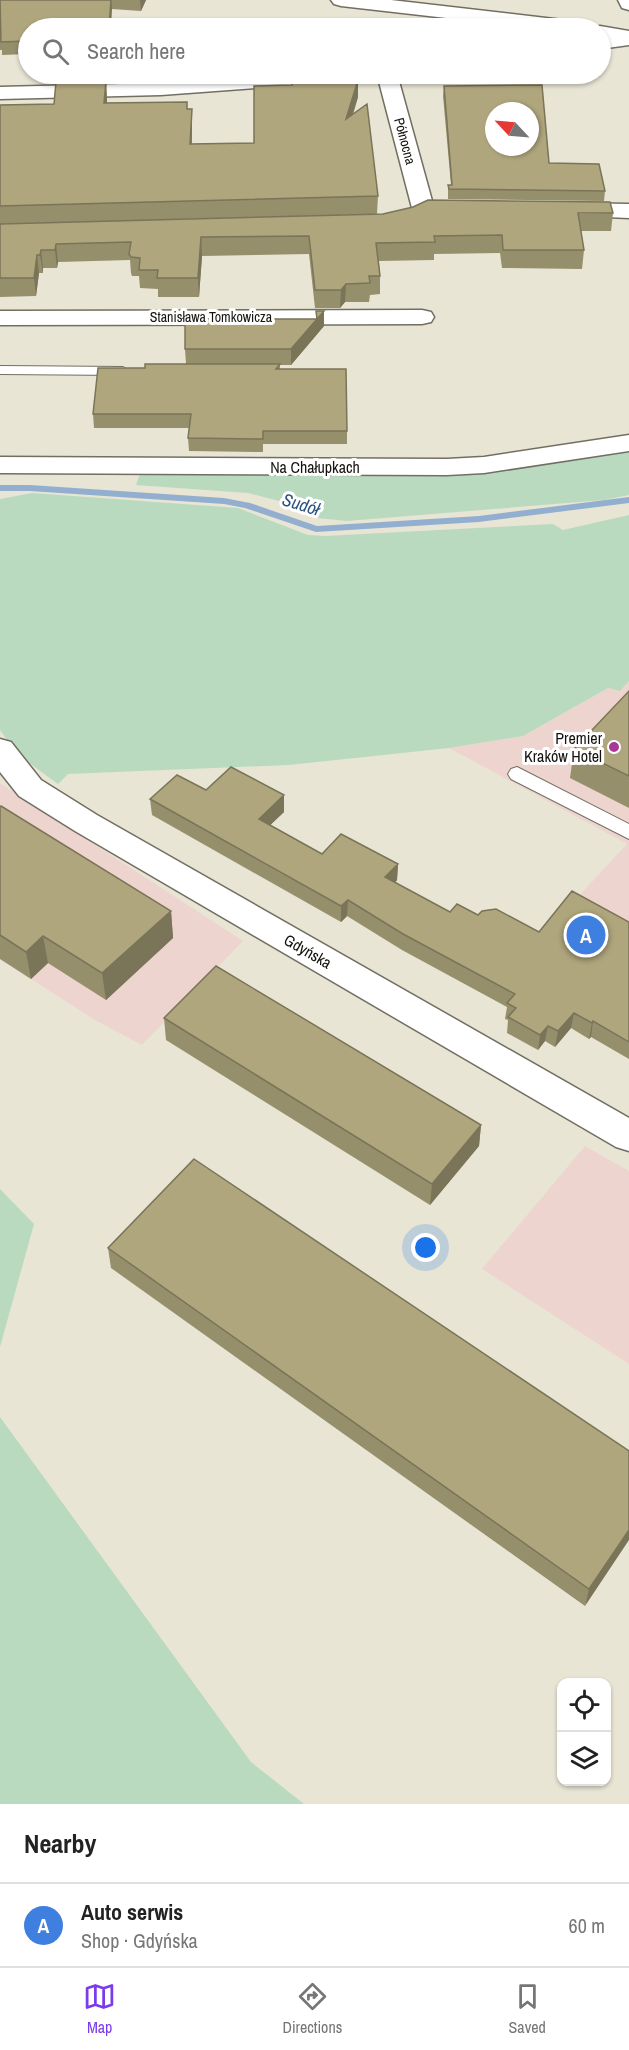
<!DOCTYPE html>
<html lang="en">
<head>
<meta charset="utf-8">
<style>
	body { margin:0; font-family:"Archivo Narrow",sans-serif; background:#f2f2f2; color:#222 }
	.controls { position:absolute; right:18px; bottom:18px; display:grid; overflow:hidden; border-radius:12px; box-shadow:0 2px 4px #0004 }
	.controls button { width:54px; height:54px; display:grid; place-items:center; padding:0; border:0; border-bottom:2px solid #e0e0e0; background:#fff; color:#222; font:30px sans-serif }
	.compass { position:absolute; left:485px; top:102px; width:54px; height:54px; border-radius:50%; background:#fff; box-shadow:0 2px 4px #0004; rotate:296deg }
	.you { position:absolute; left:426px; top:1248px; width:21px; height:21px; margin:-15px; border:4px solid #fff; border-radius:50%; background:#1a73e8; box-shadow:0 0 0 9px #1a73e833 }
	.badge { display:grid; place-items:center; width:39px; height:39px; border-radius:50%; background:#7c3aed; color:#fff; font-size:20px; font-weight:700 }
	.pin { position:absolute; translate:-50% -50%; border:3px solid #fff; box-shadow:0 2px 6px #0006 }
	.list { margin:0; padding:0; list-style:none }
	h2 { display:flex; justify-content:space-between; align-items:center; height:78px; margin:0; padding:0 24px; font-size:26px }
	h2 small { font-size:20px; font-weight:400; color:#767676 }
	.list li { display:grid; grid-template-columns:39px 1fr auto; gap:18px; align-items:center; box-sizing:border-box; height:84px; padding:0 24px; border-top:2px solid #e0e0e0 }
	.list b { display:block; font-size:22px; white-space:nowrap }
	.list p { margin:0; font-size:20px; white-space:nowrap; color:#767676 }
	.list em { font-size:20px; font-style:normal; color:#767676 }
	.icon { flex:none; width:33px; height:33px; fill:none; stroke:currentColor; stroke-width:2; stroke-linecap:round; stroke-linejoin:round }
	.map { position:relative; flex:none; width:629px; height:1804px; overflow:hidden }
	.search { position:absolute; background:#fff; box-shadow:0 2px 4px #0004; left:18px; right:18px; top:18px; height:66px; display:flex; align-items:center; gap:15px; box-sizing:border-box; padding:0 21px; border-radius:33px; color:#767676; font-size:22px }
	.sheet { height:162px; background:#fff }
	nav { display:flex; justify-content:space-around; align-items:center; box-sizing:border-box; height:84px; border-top:2px solid #e0e0e0; background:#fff; font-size:16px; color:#767676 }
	nav a { display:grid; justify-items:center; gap:3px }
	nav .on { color:#7c3aed }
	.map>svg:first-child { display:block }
</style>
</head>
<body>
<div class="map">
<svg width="629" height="1804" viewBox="0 0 629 1804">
	<rect width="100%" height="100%" fill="#e8e5d5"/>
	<path fill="#eed4ce" d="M629 681V927L576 899 627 844 449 748 523 736 608 688 620 691Z
		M0 783 243 941 142 1045 95 1020 0 959Z
		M585 1146 629 1171V1364L482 1269Z"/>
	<path fill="#badabf" d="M629 451V495L604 500 347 521 317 518 279 501 248 493 136 485 141 471 442 475 506 469Z
		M32 493 238 508 308 535 325 536 553 524 563 530 629 515V681L620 691 608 688 523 736 449 748 289 765 68 774 58 784 17 754 0 730V499Z
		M0 1189 34 1224 0 1347Z
		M0 1417 251 1762 304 1804H0Z"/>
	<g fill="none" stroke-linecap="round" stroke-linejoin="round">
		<path fill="#93afd0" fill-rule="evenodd" d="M0 485H30L224 498 250 503 317 526 479 516 629 497V503L479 522 316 532 245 508 224 504 30 491H0Z"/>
		<g stroke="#726f62" stroke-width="2">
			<path id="service" d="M0 366 123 367 130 371 123 375 0 374Z
				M517 767 629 824V839L511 779 508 774 511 769Z"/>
		</g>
		<g stroke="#726f62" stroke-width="3">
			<path id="minor" d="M331 0H391L580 22 587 24 590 28H534L341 6 334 4Z
				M600 26 629 31V43L600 38V28H592Z
				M377 74H397L434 208 431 213 423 215 415 213 412 208Z
				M568 203 629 204V218L560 215 557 210 560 205Z
				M422 310 431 312 434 317 431 322 422 324 0 325V311Z
				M629 435V451L484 473 447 475 0 473V457L447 459 484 457Z
				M0 739 11 742 41 780 97 815 629 1118V1151L616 1147 75 831 19 796 0 772Z"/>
		</g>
		<g stroke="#726f62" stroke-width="3">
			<path id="tertiary" d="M618 0H629V10L622 8Z
				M629 33V45L600 49V37Z
				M287 74H374L371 78 364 80 161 95 0 99V87L161 83Z"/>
		</g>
		<use href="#service" fill="#fff" fill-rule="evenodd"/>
		<use href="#minor" fill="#fff" fill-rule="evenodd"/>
		<use href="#tertiary" fill="#fff" fill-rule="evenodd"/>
	</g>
	<path fill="#968f6c" d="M0 0H146L141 11 112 9 28 28V54L2 55V50H0Z
		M59 74H108V82H106L107 103 187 102V109H192V144L254 143 358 97 353 115 378 196 377 214 0 224V105L54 104 60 82Z
		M444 86 549 163 605 191 604 201 448 199V185H451L443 96Z
		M613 213 611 231H581L584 250 582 269 502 268 500 253 434 254V260L379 261 380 276V294L370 295 369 302H345L340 308H315L309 254 202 256 199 297H158V289L140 288 139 276H132L131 273 130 260 58 262 57 268H43V273H39L36 296 0 297V224Z
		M316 311 324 326 291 365H280V369L347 431V444H263V452L189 451 188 438 189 428H94L93 414 145 368 186 364 185 349 316 319Z
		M629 691V808L570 778 574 749Z
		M206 790 284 795V812L270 825 322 854 398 864 397 880 395 883 450 912 478 915 539 932 629 922V1059L591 1037 589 1039 571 1028 555 1047 545 1041 538 1050 507 1033 508 1020 505 1019 507 1007 402 950 347 916 341 922 152 815 150 799Z
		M0 807 171 911 173 938 106 1000 48 963 31 979 0 959Z
		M164 1018 481 1125 479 1146 430 1205 166 1040Z
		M108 1248 629 1451 585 1606 111 1268Z"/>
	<path fill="#7a7458" d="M111 0 112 9 111 28H109Z
		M140 0H146L141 11Z
		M358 80V97L345 137 346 119Z
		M106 81 107 99 106 121 104 103Z
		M192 109V127L191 162 190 144Z
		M201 237 202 256 199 297 198 278Z
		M56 244 58 262 57 268 55 250Z
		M41 250 43 268V273L40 255Z
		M37 255 39 273 36 296 34 278Z
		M346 284 345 302 340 308 341 290Z
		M324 311V326L291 365V349Z
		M284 795V812L260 835 259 819Z
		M398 864 397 880 385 894V877Z
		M348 900 347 916 341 922V906Z
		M171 911 173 938 106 1000 102 973Z
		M43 936 48 963 31 979 26 952Z
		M574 1013 571 1028 555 1047 558 1031Z
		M593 1021 591 1037 589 1039 592 1023Z
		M548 1026 545 1041 538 1050 540 1035Z
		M481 1125 479 1146 430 1205 432 1184Z
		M629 1530V1540L585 1606 589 1589Z"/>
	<path fill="#afa67d" stroke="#7a7458" stroke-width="1.5" fill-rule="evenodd" d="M0 0H111L109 28H28V41L1 42Z
		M358 80 346 119 367 104 378 196 0 206V105L54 104 56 82 106 81 104 103 187 102V109H192L190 144 254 143V86L292 85V81Z
		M542 85 549 163 599 164 605 191 449 189 448 185H452L444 86ZM494 111H530V147H494Z
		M428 200 610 202 613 213H578L584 250H503L502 235 434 236 435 242 376 243 380 276H369L370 283 346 284 341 290H315L309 236 201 237 198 278H157L158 270H139L140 258 131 257 129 254 131 242 56 244 55 250H41L40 255H37L34 278H0V224L383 214 413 207Z
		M316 311H324L291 349H185V319H317Z
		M145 364H280L276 369H346L347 431H263V439L188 438 191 414H93L98 368H145Z
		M629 691V776L574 749Z
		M231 767 284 795 259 819 322 854 341 834 398 864 385 877 450 912 457 904 478 915 482 911 496 909 539 932 572 891 629 922V1042L593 1021 592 1023 574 1013 558 1031 548 1026 540 1035 508 1017 516 1008 507 1003 515 994 403 934 348 900 341 906 150 799 177 775 206 790Z
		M1 806 171 911 102 973 43 936 26 952 0 935V807Z
		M216 966 481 1125 432 1184 164 1018Z
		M194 1159 629 1451V1530L589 1589 108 1248Z"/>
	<circle fill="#a73896" stroke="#fff" stroke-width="2" cx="614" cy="747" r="6"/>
	<g text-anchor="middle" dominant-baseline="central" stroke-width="6" stroke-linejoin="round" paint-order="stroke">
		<g font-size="14" fill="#14130e" stroke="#fff">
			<text transform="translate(405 141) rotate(75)">Północna</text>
			<text x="211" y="317">Stanisława Tomkowicza</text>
		</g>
		<g font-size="16" fill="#14130e" stroke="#fff">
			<text x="315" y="467">Na Chałupkach</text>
			<text transform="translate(308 951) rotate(30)">Gdyńska</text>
		</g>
		<g font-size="16" fill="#14130e" stroke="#fff" text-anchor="end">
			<text x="602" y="738">Premier<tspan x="602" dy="18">Kraków Hotel</tspan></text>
		</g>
		<g font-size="18" font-style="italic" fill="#2a527e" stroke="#fff">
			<text transform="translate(301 504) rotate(17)">Sudół</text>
		</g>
	</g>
</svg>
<div class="controls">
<button><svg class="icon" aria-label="locate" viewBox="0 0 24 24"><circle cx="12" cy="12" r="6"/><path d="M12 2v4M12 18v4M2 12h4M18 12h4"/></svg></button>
<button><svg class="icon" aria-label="layers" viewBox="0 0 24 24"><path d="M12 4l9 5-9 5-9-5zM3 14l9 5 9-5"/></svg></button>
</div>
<svg class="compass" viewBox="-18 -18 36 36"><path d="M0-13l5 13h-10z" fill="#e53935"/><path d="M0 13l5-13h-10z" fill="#767676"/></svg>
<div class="you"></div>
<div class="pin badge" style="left:586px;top:935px;background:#3f7fe0">A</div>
<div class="search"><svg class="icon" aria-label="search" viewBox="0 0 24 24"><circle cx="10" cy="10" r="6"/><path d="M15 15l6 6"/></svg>Search here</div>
</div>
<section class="sheet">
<h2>Nearby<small></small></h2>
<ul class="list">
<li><span class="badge" style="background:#3f7fe0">A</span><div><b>Auto serwis</b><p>Shop · Gdyńska</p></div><em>60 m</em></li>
</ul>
</section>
<nav>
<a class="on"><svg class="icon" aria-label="map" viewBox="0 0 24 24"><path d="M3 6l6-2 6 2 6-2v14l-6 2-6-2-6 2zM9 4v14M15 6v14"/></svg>Map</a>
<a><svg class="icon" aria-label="directions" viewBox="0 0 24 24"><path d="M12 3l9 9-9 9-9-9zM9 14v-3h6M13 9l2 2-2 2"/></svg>Directions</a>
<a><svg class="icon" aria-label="saved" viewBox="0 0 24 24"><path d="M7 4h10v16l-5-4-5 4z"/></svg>Saved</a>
</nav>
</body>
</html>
